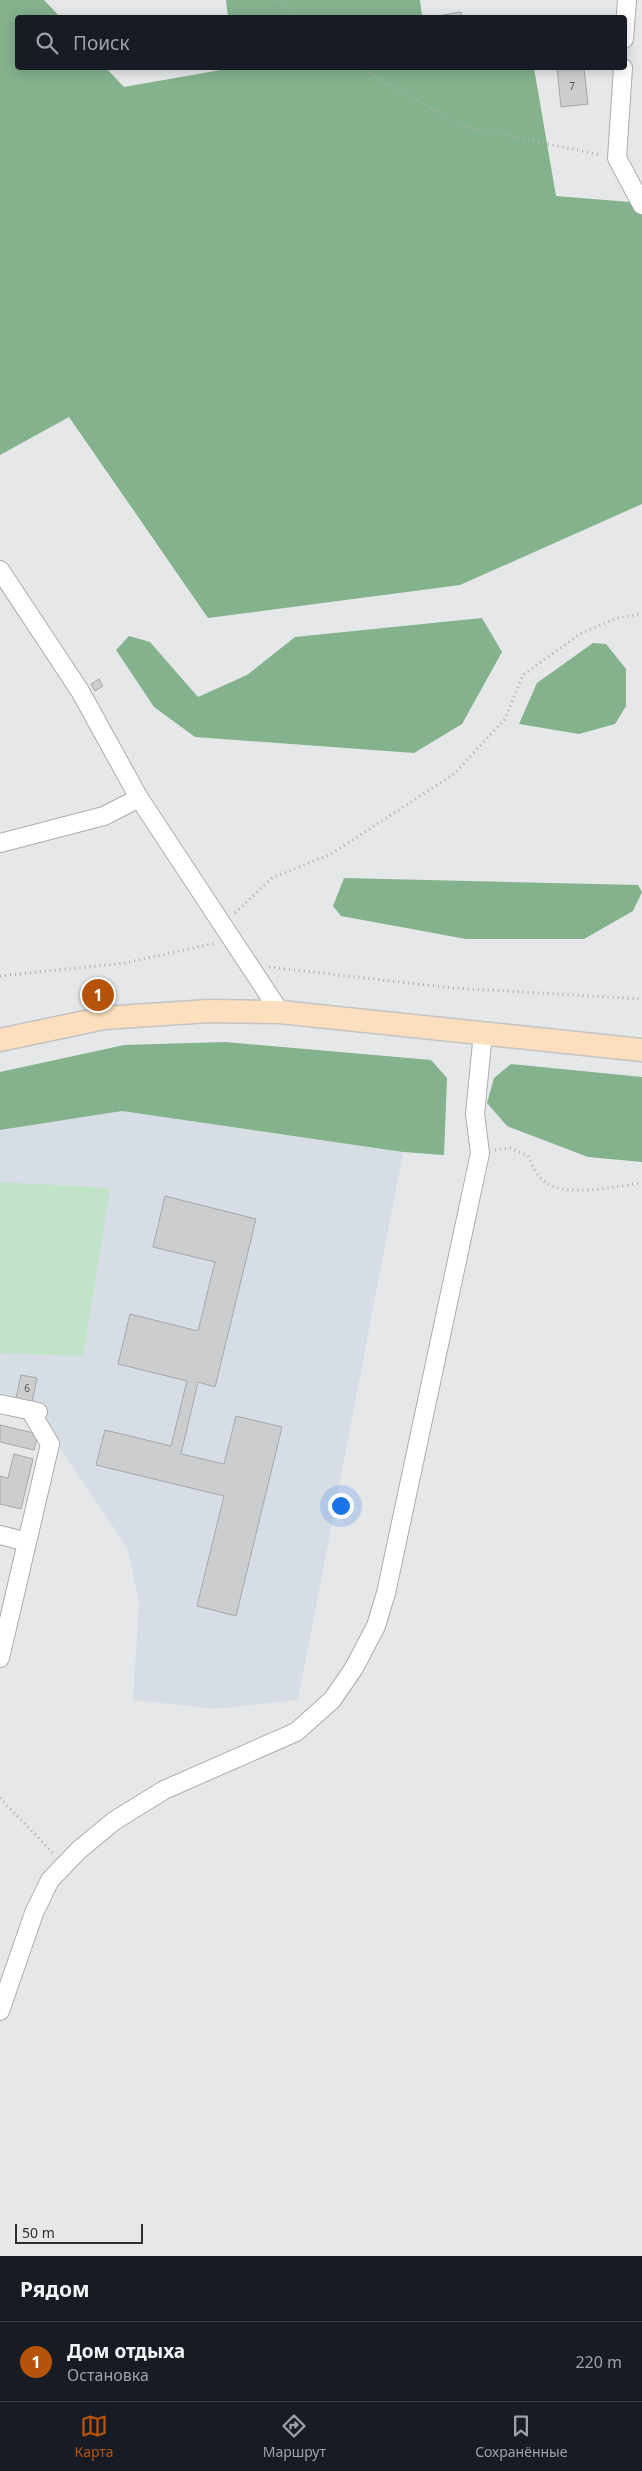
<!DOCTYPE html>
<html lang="ru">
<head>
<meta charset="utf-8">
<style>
	body { margin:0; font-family:"Noto Sans",sans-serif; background:#242831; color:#f1f3f6 }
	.scale { position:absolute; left:15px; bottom:12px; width:128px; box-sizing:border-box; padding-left:5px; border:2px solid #2e2e2f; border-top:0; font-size:14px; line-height:18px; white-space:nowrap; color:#2e2e2f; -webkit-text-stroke:4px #e6e7e9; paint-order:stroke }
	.you { position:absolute; left:340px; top:1505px; width:18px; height:18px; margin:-12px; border:4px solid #fff; border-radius:50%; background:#1a73e8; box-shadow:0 0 0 8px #1a73e833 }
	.badge { display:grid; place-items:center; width:32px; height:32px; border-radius:50%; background:#b45309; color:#fff; font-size:16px; font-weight:700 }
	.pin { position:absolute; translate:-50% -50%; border:2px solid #fff; box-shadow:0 1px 5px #0006 }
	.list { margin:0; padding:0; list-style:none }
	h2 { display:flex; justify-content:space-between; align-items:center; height:65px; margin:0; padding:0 20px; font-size:21px }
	h2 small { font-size:16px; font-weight:400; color:#9ea1a6 }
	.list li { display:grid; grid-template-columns:32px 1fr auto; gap:15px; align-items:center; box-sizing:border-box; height:80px; padding:0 20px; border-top:1px solid #363941 }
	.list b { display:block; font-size:19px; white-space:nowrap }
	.list p { margin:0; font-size:16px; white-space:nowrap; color:#9ea1a6 }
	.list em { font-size:16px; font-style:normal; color:#9ea1a6 }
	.icon { flex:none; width:28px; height:28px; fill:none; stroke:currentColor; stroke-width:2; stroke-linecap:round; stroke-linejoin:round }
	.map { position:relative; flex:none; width:642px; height:2256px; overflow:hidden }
	.search { position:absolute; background:#171b24; box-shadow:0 2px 12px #0003; left:15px; right:15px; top:15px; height:55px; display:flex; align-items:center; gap:12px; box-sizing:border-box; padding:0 18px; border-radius:5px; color:#9ea1a6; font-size:19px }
	.sheet { height:145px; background:#171b24 }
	nav { display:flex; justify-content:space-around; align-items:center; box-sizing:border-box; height:70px; border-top:1px solid #363941; background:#171b24; font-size:14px; color:#9ea1a6 }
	nav a { display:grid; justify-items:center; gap:2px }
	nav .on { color:#b45309 }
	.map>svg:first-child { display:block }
</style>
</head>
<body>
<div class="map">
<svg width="642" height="2256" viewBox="0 0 642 2256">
	<rect width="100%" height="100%" fill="#e6e7e9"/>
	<path fill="#d6dde5" d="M122 1111 403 1152 298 1700 215 1709 133 1700 139 1602 127 1547 38 1416 39 1404 0 1395V1130Z"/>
	<path fill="#c1e3c8" d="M0 1182 110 1188 83 1356 0 1353Z"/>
	<path fill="#83b28d" d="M0 0H44L60 17 18 18V68H106L124 87 232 68H534L556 196 642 203V504L460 585 208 618 69 417 0 455Z
		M226 0H420L422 17H228Z
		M482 618 502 652 462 724 414 753 195 737 154 707 116 650 129 636 150 642 198 697 247 675 295 637Z
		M593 643 606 644 626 669V706L615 724 579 734 519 724 537 683Z
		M344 878 638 885 642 892 633 911 584 939H466L341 916 333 906Z
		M225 1042 431 1060 447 1078 444 1155 403 1152 122 1111 0 1130V1072L124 1045Z
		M511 1064 642 1077V1162L588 1157 507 1126 487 1103 494 1078Z"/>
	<path fill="#cbcdce" stroke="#a6a7a9" d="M461 12 462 18H431V17Z
		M557 68H584L588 104 561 107Z
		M99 679 103 686 95 691 91 684Z
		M165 1196 256 1219 215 1387 198 1382 181 1454 224 1464 236 1416 282 1427 236 1616 197 1606 224 1496 96 1465 105 1430 171 1446 187 1381 118 1364 130 1314 198 1331 215 1262 153 1247Z
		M21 1375 37 1378 32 1402 16 1398Z
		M0 1425 38 1434 34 1450 0 1442Z
		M14 1454 33 1459 21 1509 0 1504V1476L8 1478Z"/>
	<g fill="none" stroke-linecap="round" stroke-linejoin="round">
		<g stroke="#acadaf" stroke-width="20">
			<path id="minor" d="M624 39 627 0
				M623 68 617 158 642 205
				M0 570 80 691 139 798 280 1012
				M0 843 104 816 139 798
				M0 1404 38 1412
				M0 1535 27 1542
				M0 1658 50 1444 30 1410
				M0 2011 34 1913 50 1880 79 1850 114 1821 164 1790 296 1732 332 1700 354 1668 376 1626 386 1593 480 1153 475 1114 483 1033"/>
		</g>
		<g stroke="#c4c4c5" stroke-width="25">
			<path id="major" d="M0 1040 104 1018 209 1011 280 1012 642 1050"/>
		</g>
		<path stroke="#adadaf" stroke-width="3" stroke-dasharray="1 4" stroke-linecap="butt" d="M279 0 297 18
			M360 68 465 127 601 155
			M235 913 272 878 331 854 454 774 505 719 523 675 580 634 617 618 642 614
			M269 967 453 988 642 999
			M0 976 125 963 216 943
			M495 1150 510 1148 528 1156C532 1165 537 1176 545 1182 568 1198 616 1186 642 1183
			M0 1798 53 1853"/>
		<use href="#minor" stroke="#fff" stroke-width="18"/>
		<use href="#major" stroke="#fbdfbe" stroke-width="22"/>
	</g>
	<g text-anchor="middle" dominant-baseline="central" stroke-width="5" stroke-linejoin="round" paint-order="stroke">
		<g font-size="10" fill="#555657">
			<text x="572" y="86">7</text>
			<text x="27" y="1388">6</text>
		</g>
	</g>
</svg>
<div class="scale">50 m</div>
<div class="you"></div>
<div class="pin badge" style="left:98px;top:995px">1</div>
<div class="search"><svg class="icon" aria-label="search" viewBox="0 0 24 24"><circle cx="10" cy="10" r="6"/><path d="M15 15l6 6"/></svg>Поиск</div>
</div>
<section class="sheet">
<h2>Рядом<small></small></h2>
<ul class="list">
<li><span class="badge">1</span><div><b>Дом отдыха</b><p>Остановка</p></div><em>220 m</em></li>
</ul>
</section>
<nav>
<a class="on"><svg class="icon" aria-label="map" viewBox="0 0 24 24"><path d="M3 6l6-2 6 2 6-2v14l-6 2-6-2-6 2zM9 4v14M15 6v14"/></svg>Карта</a>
<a><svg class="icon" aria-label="directions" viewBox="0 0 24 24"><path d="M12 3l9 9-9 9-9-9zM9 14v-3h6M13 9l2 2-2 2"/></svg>Маршрут</a>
<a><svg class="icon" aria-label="saved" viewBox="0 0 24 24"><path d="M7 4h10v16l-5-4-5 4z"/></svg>Сохранённые</a>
</nav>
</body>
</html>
